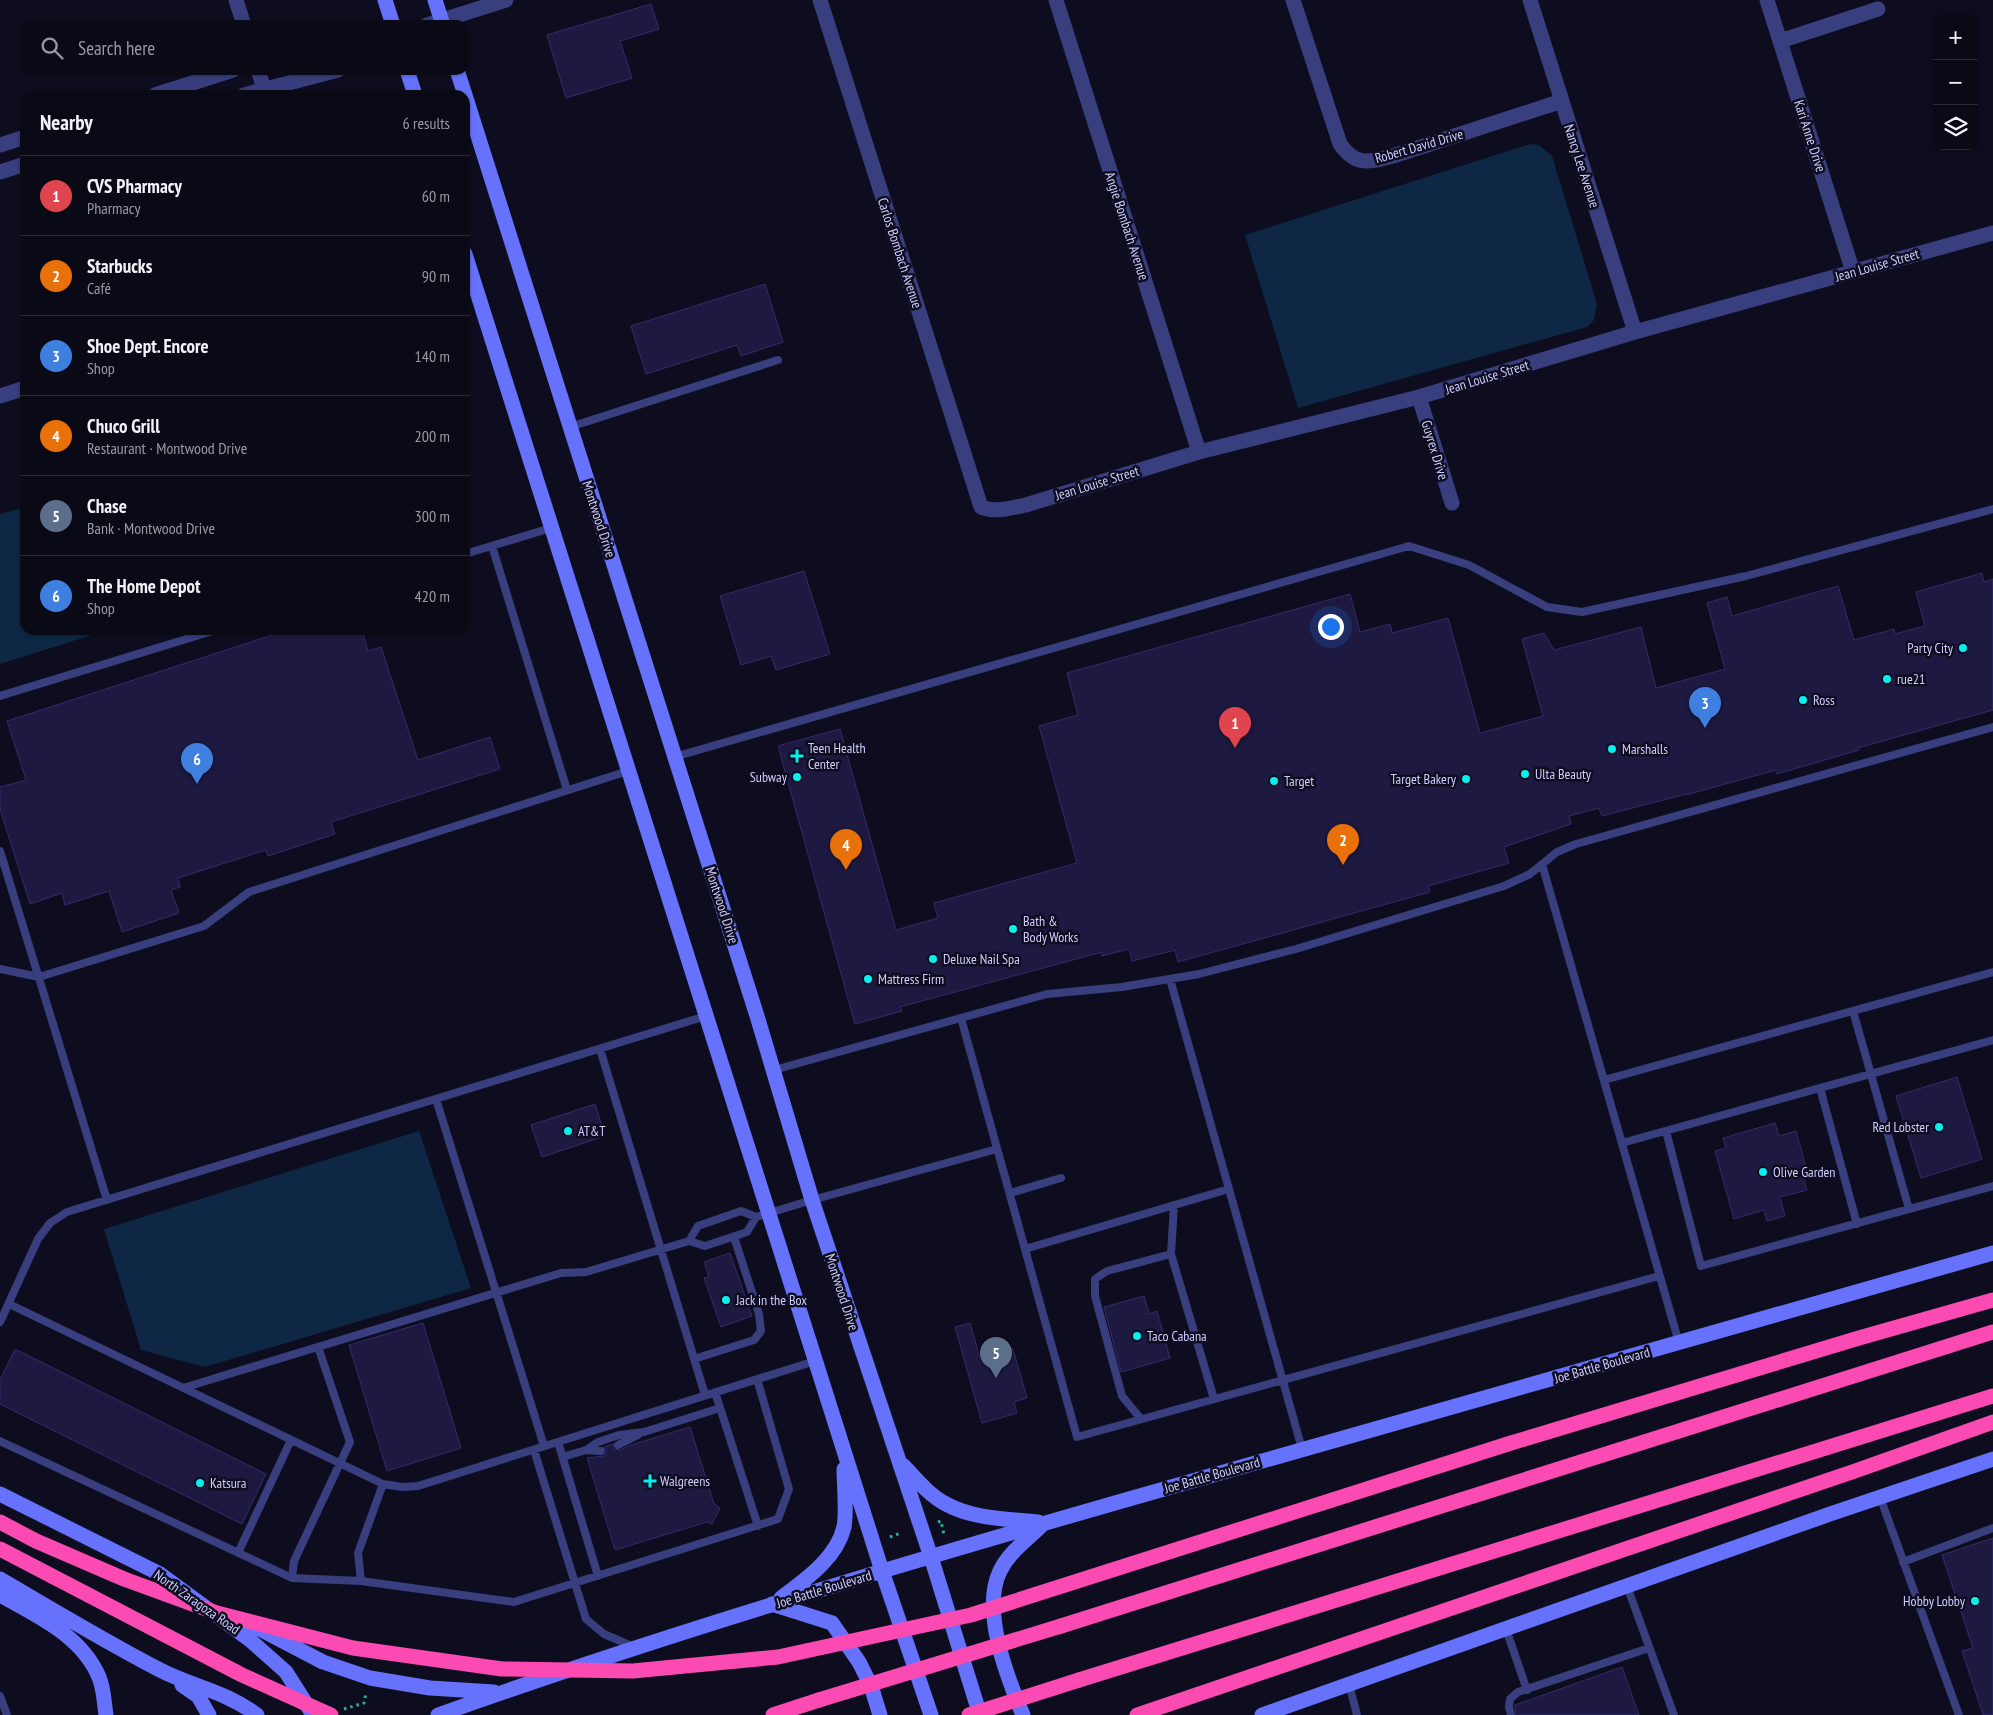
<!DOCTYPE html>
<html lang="en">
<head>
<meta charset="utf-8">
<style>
	body { margin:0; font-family:"PT Sans Narrow",sans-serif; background:#181824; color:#f1f3f6 }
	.controls { position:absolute; right:15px; top:15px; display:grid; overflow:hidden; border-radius:10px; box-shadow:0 1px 4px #0004 }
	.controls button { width:45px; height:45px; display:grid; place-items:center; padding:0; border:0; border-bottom:1px solid #2a2b36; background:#0a0a17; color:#f1f3f6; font:25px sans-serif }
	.you { position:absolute; left:1330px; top:626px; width:18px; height:18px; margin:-12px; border:4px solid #fff; border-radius:50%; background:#1a73e8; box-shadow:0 0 0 8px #1a73e833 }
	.badge { display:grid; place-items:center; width:32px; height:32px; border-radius:50%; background:#05f1ef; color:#fff; font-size:16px; font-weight:700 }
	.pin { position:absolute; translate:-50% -41px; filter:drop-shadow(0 1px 2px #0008) }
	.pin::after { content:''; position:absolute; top:26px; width:18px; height:15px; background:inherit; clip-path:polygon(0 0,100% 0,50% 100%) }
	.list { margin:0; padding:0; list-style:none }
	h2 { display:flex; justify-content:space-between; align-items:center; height:65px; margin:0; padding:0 20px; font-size:21px }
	h2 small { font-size:16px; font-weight:400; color:#999aa1 }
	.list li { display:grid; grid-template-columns:32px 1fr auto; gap:15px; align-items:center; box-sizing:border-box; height:80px; padding:0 20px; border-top:1px solid #2a2b36 }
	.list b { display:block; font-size:19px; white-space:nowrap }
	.list p { margin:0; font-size:16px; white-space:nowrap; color:#999aa1 }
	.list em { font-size:16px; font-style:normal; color:#999aa1 }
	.icon { flex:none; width:28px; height:28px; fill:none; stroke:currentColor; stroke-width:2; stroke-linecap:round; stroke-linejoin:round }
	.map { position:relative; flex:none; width:1993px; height:1715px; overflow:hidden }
	.search { position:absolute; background:#0a0a17; box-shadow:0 1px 4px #0004; left:20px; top:20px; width:450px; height:55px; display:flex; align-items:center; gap:12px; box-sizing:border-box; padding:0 18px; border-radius:15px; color:#999aa1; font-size:19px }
	.panel { position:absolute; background:#0a0a17; box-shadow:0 1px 4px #0004; left:20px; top:90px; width:450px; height:545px; border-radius:15px }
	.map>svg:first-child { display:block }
</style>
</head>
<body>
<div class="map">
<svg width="1993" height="1715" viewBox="0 0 1993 1715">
	<rect width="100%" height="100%" fill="#0e0d1f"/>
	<path fill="#0d2744" d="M1530 144 1539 145 1552 156 1597 304 1594 320 1587 327 1298 408 1245 235Z
		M25 507V630H108L0 664V514Z
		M419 1131 471 1288 205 1367 141 1350 104 1229Z"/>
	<path fill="#1d1940" stroke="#322c6c" d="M651 4 659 29 620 41 632 78 566 98 547 35Z
		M765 284 783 342 741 356 737 345 646 374 631 326Z
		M804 571 830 654 776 670 771 656 741 665 720 596Z
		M1982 573 1984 582 1993 579V710L1858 748 1859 750 1777 774 1776 770 1686 795V794L1602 816 1599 808 1569 816 1571 824 1504 847 1509 863 1428 886 1430 892 1178 962 1175 950 1132 961 1129 949 1102 956V952L900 1007 902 1011 855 1024 778 746 840 729 896 930 938 918 934 903 1077 863 1039 726 1078 715 1067 673 1350 594 1360 632 1390 624 1392 633 1448 618 1480 733 1543 716 1522 639 1544 633 1554 650 1641 627 1656 688 1725 669 1707 603 1727 597 1732 616 1838 586 1854 640 1894 629 1895 634 1925 626 1916 592Z
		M288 630H362L368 651 381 647 418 760 490 737 500 769 331 822 335 834 268 856 266 850 178 878 180 887 171 890 179 913 122 932 109 891 65 905 62 893 30 904 0 809V787L26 780 7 721Z
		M1957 1077 1982 1159 1921 1178 1896 1096Z
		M595 1104 605 1136 542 1157 531 1125Z
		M1775 1123 1779 1136 1796 1131 1807 1171 1802 1173 1807 1190 1780 1197 1785 1216 1767 1221 1764 1210 1734 1219 1715 1151 1726 1148 1723 1138Z
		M730 1253 752 1316 721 1327 704 1278 709 1277 704 1262Z
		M1144 1296 1149 1314 1157 1311 1170 1358 1121 1372 1104 1307Z
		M423 1323 461 1448 387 1471 349 1345Z
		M970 1323 980 1358 1013 1349 1027 1398 1014 1402 1017 1413 982 1423 955 1327Z
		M15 1349 266 1474 242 1524 0 1404V1380Z
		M690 1427 714 1504 720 1508 712 1524 707 1522 615 1550 587 1458 604 1456 607 1451 604 1447 613 1444 615 1449 620 1450 631 1445Z
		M1993 1538V1715H1983L1962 1651 1973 1648 1942 1555Z
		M1622 1667 1639 1715H1516L1515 1705Z"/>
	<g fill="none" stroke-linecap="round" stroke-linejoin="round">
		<path stroke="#30af99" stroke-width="3" stroke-dasharray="2.5 4" stroke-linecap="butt" d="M938 1522 941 1521 944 1535
			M890 1537 901 1533
			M344 1709 364 1703 366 1693"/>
		<path stroke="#393e7e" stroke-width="8" d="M570 427 778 360
			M492 546 567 790
			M465 554 551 528
			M0 696 216 630
			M674 757 1409 546 1469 565 1547 607 1582 612 1746 576 1993 509
			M0 851 107 1200
			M1542 864 1679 1343
			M0 969 39 977 204 926 249 892 628 771
			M1170 979 1302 1449
			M1853 1011 1909 1209
			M961 1018 1077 1437 1659 1276
			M600 1049 705 1395
			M774 1070 1047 994 1122 987 1199 974 1296 949 1504 886 1530 874 1557 852 1576 844 1993 727
			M1604 1080 1993 972
			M1820 1088 1857 1224
			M436 1099 544 1446
			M1666 1131 1701 1266 1993 1186
			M1622 1143 1993 1040
			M1010 1193 1061 1178
			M1174 1205 1171 1254 1214 1399
			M756 1217 812 1200 997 1149
			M1025 1249 1229 1189
			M9 1304 383 1484 402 1487 418 1486 815 1361
			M0 1322 38 1239 50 1223 67 1212 706 1016
			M694 1359 754 1340 761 1331 759 1314 734 1237
			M183 1388 561 1273 586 1272 689 1241 705 1246 747 1232 756 1217 741 1211 698 1226 689 1241
			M715 1392 758 1526
			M1141 1419 1122 1396 1095 1296V1279L1107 1271 1171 1254
			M0 1441 292 1578 361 1581 514 1602 778 1519 789 1489 757 1379
			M558 1442 598 1576
			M618 1445 638 1435
			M534 1450 586 1619 604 1634 634 1647
			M586 1450 601 1451
			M563 1457 586 1450 598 1442 619 1435 644 1432 720 1408
			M1880 1497 1959 1715
			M238 1553 291 1440
			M1903 1562 1993 1528
			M292 1578 294 1561 350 1442 318 1347
			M361 1581 358 1553 383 1484
			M1627 1586 1674 1715
			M1506 1629 1527 1690
			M1349 1684 1357 1715
			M0 1696 7 1715
			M1511 1715 1509 1707 1510 1699 1518 1692 1649 1648"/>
		<path stroke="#393e7e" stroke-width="15" d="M236 0 244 25
			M820 0 981 507C995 513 1011 508 1026 505L1199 452 1419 397 1635 332 1993 233
			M1056 0 1199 452
			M1293 0 1340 144C1356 167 1369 162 1393 156L1562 101
			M1530 0 1635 332
			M1767 0 1853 272
			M427 25 506 0
			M1780 41 1878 9
			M258 70 266 95
			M155 95 233 70
			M244 95 338 70
			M0 145 25 137
			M0 172 25 164
			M0 396 25 388
			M1419 397 1452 503"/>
		<path stroke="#6672fc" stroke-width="15" d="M385 0 393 25
			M435 0 443 25
			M407 70 415 95
			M457 70 465 95
			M465 95 757 1016 812 1200 931 1557 980 1715
			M465 254 882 1571 931 1715
			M903 1465C916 1479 929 1495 946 1504 973 1519 1008 1519 1038 1522
			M0 1494 160 1574 250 1640 286 1672 310 1710
			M0 1579C53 1610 106 1642 160 1670 193 1687 225 1691 257 1715
			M0 1595C37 1616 81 1635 99 1677 104 1689 104 1702 106 1715
			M781 1598C805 1580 837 1558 844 1527 847 1512 844 1485 844 1469
			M772 1604 832 1623 859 1662 871 1686 880 1715
			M250 1624 323 1662 370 1678 430 1688 494 1692
			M182 1685 198 1696 209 1715
			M438 1715C663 1635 892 1567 1122 1501 1412 1417 1703 1337 1993 1253
			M1023 1715C1007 1677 981 1610 1000 1571 1009 1552 1027 1540 1041 1526
			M1262 1715 1830 1514 1993 1459"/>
		<path stroke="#fb4ab2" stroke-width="15" d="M1061 1626 1993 1332
			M1079 1680 1993 1396
			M773 1715 819 1700
			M1137 1715 1855 1471 1993 1422"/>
		<path stroke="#fb4ab2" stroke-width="15" d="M0 1522 36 1541 124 1579 217 1613 353 1648 502 1669 633 1671 778 1657 971 1615 1511 1443 1859 1338 1993 1300
			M0 1549 242 1675 331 1715
			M819 1700 1061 1626
			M969 1715 1079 1680"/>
	</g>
	<g fill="#05f1ef" stroke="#0e0d1f" stroke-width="2">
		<circle cx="1963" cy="648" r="5"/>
		<circle cx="1887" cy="679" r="5"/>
		<circle cx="1803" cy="700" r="5"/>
		<circle cx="1612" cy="749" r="5"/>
		<path d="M794.5 748.5h5v5h5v5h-5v5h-5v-5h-5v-5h5z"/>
		<circle cx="1525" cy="774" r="5"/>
		<circle cx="797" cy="777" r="5"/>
		<circle cx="1466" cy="779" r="5"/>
		<circle cx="1274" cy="781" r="5"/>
		<circle cx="1013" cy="929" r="5"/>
		<circle cx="933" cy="959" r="5"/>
		<circle cx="868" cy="979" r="5"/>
		<circle cx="1939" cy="1127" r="5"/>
		<circle cx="568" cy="1131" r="5"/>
		<circle cx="1763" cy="1172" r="5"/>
		<circle cx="726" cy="1300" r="5"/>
		<circle cx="1137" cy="1336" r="5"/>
		<path d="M647.5 1473.5h5v5h5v5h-5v5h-5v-5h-5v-5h5z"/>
		<circle cx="200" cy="1483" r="5"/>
		<circle cx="1975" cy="1601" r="5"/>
	</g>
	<g text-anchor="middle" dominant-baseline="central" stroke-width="5" stroke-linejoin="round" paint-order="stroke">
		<g font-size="14" fill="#cdcdfe" stroke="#0e0d1f">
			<text transform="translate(1810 136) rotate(72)">Kari Anne Drive</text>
			<text transform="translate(1419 146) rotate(-16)">Robert David Drive</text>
			<text transform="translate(1582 166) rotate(72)">Nancy Lee Avenue</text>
			<text transform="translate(1127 226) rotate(72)">Angie Bombach Avenue</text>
			<text transform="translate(900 253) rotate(72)">Carlos Bombach Avenue</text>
			<text transform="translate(1877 265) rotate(-16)">Jean Louise Street</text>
			<text transform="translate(1487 377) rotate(-17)">Jean Louise Street</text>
			<text transform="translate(1435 450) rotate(73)">Guyrex Drive</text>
			<text transform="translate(1097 483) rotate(-17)">Jean Louise Street</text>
			<text transform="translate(599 519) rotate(72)">Montwood Drive</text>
			<text transform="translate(722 905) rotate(72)">Montwood Drive</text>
			<text transform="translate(842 1292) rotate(72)">Montwood Drive</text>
			<text transform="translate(1602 1365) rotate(-16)">Joe Battle Boulevard</text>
			<text transform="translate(1212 1475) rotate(-16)">Joe Battle Boulevard</text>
			<text transform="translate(824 1589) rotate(-17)">Joe Battle Boulevard</text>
			<text transform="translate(197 1602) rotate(35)">North Zaragoza Road</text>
		</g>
		<g font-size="14" fill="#cdcdfe" stroke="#0e0d1f" text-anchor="start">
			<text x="1953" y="648" text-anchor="end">Party City</text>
			<text x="1897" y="679">rue21</text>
			<text x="1813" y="700">Ross</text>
			<text x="808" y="748">Teen Health<tspan x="808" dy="16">Center</tspan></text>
			<text x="1622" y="749">Marshalls</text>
			<text x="1535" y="774">Ulta Beauty</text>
			<text x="787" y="777" text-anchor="end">Subway</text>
			<text x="1456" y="779" text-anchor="end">Target Bakery</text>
			<text x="1284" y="781">Target</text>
			<text x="1023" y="921">Bath &amp;<tspan x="1023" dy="16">Body Works</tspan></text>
			<text x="943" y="959">Deluxe Nail Spa</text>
			<text x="878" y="979">Mattress Firm</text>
			<text x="1929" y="1127" text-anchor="end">Red Lobster</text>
			<text x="578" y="1131">AT&amp;T</text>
			<text x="1773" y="1172">Olive Garden</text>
			<text x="736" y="1300">Jack in the Box</text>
			<text x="1147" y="1336">Taco Cabana</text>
			<text x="660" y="1481">Walgreens</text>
			<text x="210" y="1483">Katsura</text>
			<text x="1965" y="1601" text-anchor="end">Hobby Lobby</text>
		</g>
	</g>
</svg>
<div class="controls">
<button>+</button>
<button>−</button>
<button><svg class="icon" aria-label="layers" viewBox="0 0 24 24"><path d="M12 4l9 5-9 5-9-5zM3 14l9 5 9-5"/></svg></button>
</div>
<div class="you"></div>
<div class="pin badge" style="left:1235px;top:748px;background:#e0444e">1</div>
<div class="pin badge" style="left:1343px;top:865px;background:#e8710a">2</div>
<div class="pin badge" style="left:1705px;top:728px;background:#3f7fe0">3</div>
<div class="pin badge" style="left:846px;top:870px;background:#e8710a">4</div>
<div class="pin badge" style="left:996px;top:1378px;background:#5c6f8a">5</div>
<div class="pin badge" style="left:197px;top:784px;background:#3f7fe0">6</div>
<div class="search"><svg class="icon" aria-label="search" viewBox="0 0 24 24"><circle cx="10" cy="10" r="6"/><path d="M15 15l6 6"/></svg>Search here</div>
<section class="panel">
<h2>Nearby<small>6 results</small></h2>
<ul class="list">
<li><span class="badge" style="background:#e0444e">1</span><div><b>CVS Pharmacy</b><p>Pharmacy</p></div><em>60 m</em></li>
<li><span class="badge" style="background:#e8710a">2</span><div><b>Starbucks</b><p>Café</p></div><em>90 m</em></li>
<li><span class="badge" style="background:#3f7fe0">3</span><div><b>Shoe Dept. Encore</b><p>Shop</p></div><em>140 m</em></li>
<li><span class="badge" style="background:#e8710a">4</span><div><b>Chuco Grill</b><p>Restaurant · Montwood Drive</p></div><em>200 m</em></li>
<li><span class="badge" style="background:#5c6f8a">5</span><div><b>Chase</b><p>Bank · Montwood Drive</p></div><em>300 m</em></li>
<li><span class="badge" style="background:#3f7fe0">6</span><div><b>The Home Depot</b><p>Shop</p></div><em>420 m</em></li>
</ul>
</section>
</div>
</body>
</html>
